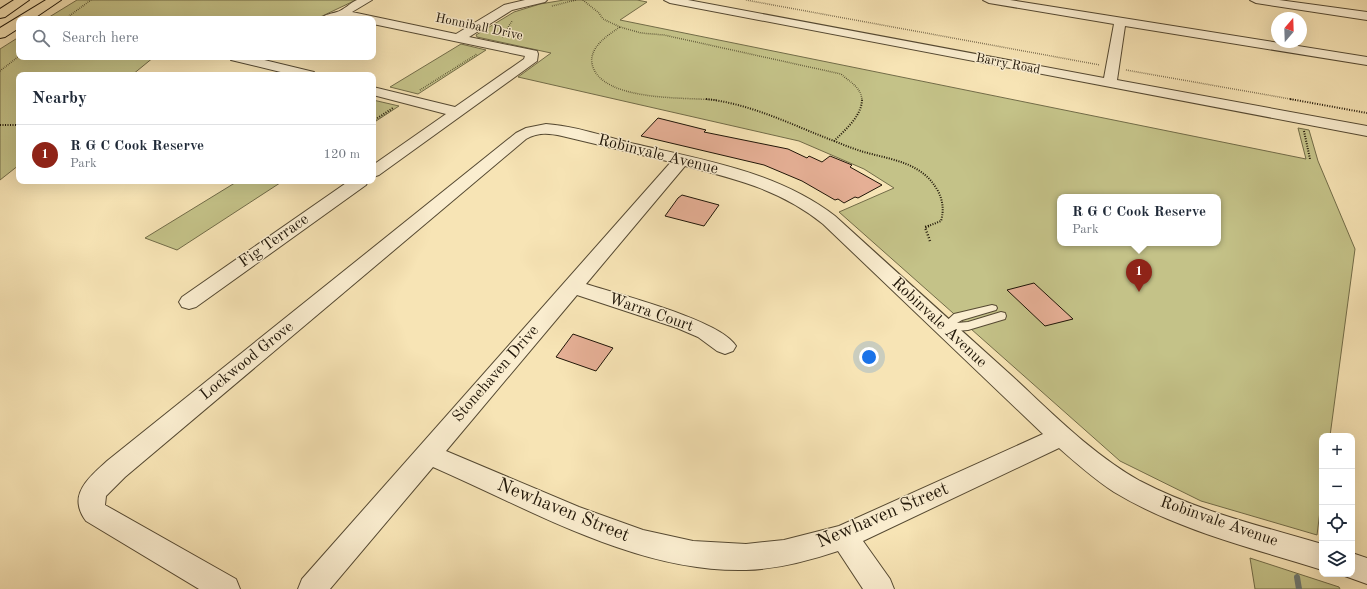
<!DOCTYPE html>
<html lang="en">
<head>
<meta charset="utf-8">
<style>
	body { margin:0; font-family:"Old Standard TT",serif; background:#f2f2f3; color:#1f2937 }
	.controls { position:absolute; right:12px; bottom:12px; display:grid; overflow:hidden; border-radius:8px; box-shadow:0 4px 16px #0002 }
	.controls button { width:36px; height:36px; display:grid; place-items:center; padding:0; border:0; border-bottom:1px solid #e0e1e3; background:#fff; color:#1f2937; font:20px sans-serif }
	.compass { position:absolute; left:1271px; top:12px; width:36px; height:36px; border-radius:50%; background:#fff; box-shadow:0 4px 16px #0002; rotate:19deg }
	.you { position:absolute; left:869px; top:357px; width:14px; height:14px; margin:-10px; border:3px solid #fff; border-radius:50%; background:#1a73e8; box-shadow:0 0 0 6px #1a73e833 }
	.badge { display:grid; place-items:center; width:26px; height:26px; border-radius:50%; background:#8f2418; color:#fff; font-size:13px; font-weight:700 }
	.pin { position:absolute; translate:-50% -33px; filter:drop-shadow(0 1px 2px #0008) }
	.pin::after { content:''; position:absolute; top:21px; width:14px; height:12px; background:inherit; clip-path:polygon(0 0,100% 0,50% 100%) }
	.popup { position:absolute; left:1057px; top:194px; width:164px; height:52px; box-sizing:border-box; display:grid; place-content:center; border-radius:8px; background:#fff; filter:drop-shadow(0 1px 3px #0005); font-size:13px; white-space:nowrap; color:#747a83 }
	.popup b { font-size:15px; color:#1f2937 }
	.popup::after { content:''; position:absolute; left:50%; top:100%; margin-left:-8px; border:8px solid transparent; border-top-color:#fff }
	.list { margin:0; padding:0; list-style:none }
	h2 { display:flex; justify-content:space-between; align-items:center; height:52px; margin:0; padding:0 16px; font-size:17px }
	h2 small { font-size:13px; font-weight:400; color:#747a83 }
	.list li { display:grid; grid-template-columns:26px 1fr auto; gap:12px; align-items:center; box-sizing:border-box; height:60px; padding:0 16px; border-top:1px solid #e0e1e3 }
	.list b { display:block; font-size:15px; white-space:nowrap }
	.list p { margin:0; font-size:13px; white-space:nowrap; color:#747a83 }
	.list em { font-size:13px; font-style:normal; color:#747a83 }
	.icon { flex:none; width:22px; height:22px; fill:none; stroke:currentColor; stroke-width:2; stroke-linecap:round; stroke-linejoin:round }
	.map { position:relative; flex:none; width:1367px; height:589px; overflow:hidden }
	.search { position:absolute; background:#fff; box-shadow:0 4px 16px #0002; left:16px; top:16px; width:360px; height:44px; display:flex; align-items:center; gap:10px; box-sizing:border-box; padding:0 14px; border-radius:8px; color:#747a83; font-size:15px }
	.panel { position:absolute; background:#fff; box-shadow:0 4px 16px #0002; left:16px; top:72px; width:360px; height:112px; border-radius:8px }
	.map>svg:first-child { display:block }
</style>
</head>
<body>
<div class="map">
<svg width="1367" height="589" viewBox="0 0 1367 589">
	<rect width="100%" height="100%" fill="#f7e4b5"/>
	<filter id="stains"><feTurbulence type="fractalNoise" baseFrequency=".005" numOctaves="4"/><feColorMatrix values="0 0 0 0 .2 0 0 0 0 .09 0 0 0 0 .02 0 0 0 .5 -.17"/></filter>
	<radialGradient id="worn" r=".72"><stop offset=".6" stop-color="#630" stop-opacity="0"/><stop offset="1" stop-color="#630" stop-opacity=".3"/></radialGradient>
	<path fill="#c4c288" stroke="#726c48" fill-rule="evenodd" d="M77 0H356L316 19H46Z
		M564 0H637L647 2 620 20 1306 159 1298 128 1309 130 1318 161 1355 249 1330 436H1322V495L1317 535 1201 501 1120 461 839 212 894 188 864 169 799 141 518 77 551 53 477 37 476 35 514 12 540 4ZM1060 197H1218V243H1060Z
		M19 37V57H154L132 75H19V165L0 180V49Z
		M461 44 486 50 418 94 390 87Z
		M373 100 399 106 373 123Z
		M238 181H283L177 250 145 238Z
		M1250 558 1339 587 1340 589H1255Z"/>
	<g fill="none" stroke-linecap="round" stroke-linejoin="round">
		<path stroke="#6e7972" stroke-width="6" d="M1297 577 1299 589"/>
	</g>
	<path fill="#e5af95" stroke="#1f1507" d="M658 118 706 130 704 132 788 149 807 158 809 156 822 162 830 156 852 165 850 167 882 185 858 198 855 197 844 203 838 199 835 200 802 181 764 165 641 136Z
		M682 195 719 205 704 226 665 216 678 198Z
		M1034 283 1073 319 1045 326 1007 290Z
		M573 334 613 348 596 371 556 357Z"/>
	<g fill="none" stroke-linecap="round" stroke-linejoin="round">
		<g stroke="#554932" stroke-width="2">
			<path id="service" d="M992 305 996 306 997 308 996 310 962 320 957 323 968 322 1001 312 1005 313 1006 316 1005 319 968 330 944 332 940 331 939 328 954 314Z"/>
		</g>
		<g stroke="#554932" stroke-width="2">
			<path id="minor" d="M357 0H372L352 12 456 34 504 5 525 0H547L545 2 512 10 469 37 537 51 538 54 537 61 379 175 373 177V165L446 114 373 95V87L455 107 524 59 525 56 373 24V19L344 18 321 19C325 14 331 14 337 12 344 10 350 3 357 0Z
				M664 0H688L1104 78 1114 24 989 3 983 0H1010L1367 57V65L1125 26 1117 80 1367 126V136L670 3Z
				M1250 0H1279L1367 12V20L1256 3Z
				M230 57H252L314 72 316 75H293L231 60Z
				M546 124C576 126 606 137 635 144 704 160 778 172 835 216 894 270 953 323 1012 376 1052 413 1092 454 1140 481 1197 511 1261 526 1322 544V570C1252 548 1177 530 1114 492 1094 479 1076 463 1059 448L863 541 890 579 894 589H863L838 551C808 561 778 569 746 570 637 573 530 509 433 467L330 589H298L302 579 671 162 562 136C549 133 538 132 526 139L125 477 106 496 105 505 236 579 240 589H199L86 521C83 517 80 512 79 506 75 488 95 472 107 461L516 133 526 128ZM685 166C736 179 781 190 823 224L1043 434 839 526 784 540 746 544 693 541 643 530 579 507 446 451 577 295 677 328 698 337 717 351 725 354 733 351 736 346C721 320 617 294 586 284Z
				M349 181H368L366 185 196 307 189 309 182 307 179 302 182 297Z
				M1352 553 1367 558V584L1342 575 1341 574H1352Z"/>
		</g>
		<g stroke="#1f1507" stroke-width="2">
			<path id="motorway" d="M14 0H29L5 17 0 18V9Z
				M46 0H61L33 19H19V28L5 37 0 38V28Z"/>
		</g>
		<path stroke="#1f1507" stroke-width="1.5" stroke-dasharray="0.5 1.5" stroke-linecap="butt" d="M583 0 599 13 603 19 620 27
			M746 0 1100 65
			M552 6 576 0
			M65 19 91 0
			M502 37 512 21
			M1126 70 1296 100
			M0 71 19 56
			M420 90 477 54
			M716 100C685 97 601 102 592 64 589 47 608 35 620 27L641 33 664 35 841 74C850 82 861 87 862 100"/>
		<path stroke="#1f1507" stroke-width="2" stroke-dasharray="1 1.5" stroke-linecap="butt" d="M706 99C752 104 792 125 834 141
			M1290 99 1367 113
			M373 121 393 108
			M0 125H19
			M1304 131 1310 159
			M834 141C844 145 854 149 864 152 892 160 922 162 938 191 943 201 944 210 941 221L926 227
			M834 141C845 130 862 116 862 99"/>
		<path stroke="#1f1507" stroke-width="2.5" stroke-dasharray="1 2" stroke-linecap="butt" d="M929 226 925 227 930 241"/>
		<use href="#service" fill="#faedcf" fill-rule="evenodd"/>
		<use href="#minor" fill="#faedcf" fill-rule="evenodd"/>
		<use href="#motorway" fill="#f7e4b5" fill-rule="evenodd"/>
	</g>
	<g text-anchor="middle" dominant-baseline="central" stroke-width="3" stroke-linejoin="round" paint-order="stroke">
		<g font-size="13" fill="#1f1507" stroke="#faedcf">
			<text transform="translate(479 27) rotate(12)">Honniball Drive</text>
			<text transform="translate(1008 64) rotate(11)">Barry Road</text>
		</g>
		<g font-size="16" fill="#1f1507" stroke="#faedcf">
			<text transform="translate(658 155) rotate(14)">Robinvale Avenue</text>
			<text transform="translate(274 241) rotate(-35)">Fig Terrace</text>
			<text transform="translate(651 313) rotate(19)">Warra Court</text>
			<text transform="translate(939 323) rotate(43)">Robinvale Avenue</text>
			<text transform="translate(247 361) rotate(-39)">Lockwood Grove</text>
			<text transform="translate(496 374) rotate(-49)">Stonehaven Drive</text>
			<text transform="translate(1219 522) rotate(19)">Robinvale Avenue</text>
		</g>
		<g font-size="19" fill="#1f1507" stroke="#faedcf">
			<text transform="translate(563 511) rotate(22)">Newhaven Street</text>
			<text transform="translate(883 516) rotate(-23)">Newhaven Street</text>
		</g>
	</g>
	<rect width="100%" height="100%" filter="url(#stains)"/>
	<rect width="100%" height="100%" fill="url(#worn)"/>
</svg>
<div class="controls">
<button>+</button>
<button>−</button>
<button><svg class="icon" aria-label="locate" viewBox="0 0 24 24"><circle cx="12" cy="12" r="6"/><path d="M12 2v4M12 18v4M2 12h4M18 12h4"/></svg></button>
<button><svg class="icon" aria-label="layers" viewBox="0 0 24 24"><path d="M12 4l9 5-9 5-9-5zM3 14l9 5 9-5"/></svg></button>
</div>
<svg class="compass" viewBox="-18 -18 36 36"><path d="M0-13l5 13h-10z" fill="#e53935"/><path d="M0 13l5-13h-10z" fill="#747a83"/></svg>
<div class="you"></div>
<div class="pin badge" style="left:1139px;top:292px">1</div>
<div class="popup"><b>R G C Cook Reserve</b>Park</div>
<div class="search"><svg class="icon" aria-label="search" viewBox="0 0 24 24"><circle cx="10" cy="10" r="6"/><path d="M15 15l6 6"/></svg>Search here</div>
<section class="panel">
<h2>Nearby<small></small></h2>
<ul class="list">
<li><span class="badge">1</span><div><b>R G C Cook Reserve</b><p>Park</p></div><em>120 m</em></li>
</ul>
</section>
</div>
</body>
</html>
